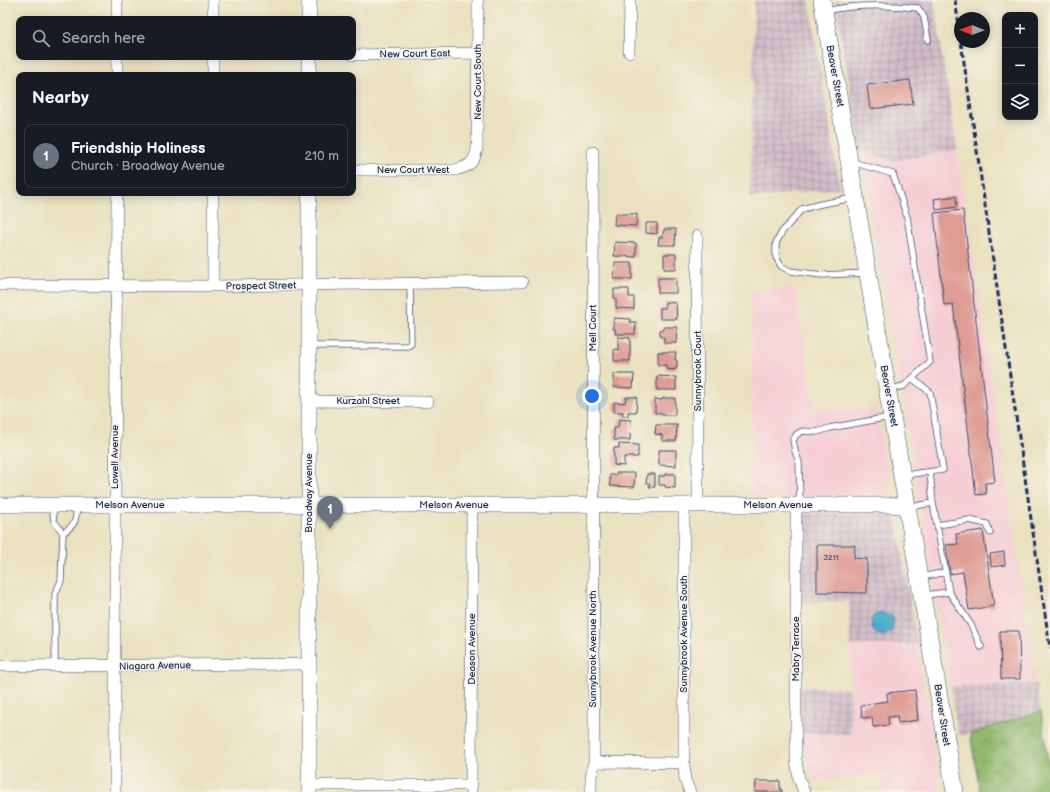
<!DOCTYPE html>
<html lang="en">
<head>
<meta charset="utf-8">
<style>
	body { margin:0; font-family:"Balsamiq Sans",sans-serif; background:#20242c; color:#f1f3f6 }
	.controls { position:absolute; right:12px; top:12px; display:grid; overflow:hidden; border-radius:8px; box-shadow:0 2px 10px #0003 }
	.controls button { width:36px; height:36px; display:grid; place-items:center; padding:0; border:0; border-bottom:1px solid #363941; background:#171b24; color:#f1f3f6; font:20px sans-serif }
	.compass { position:absolute; left:954px; top:12px; width:36px; height:36px; border-radius:50%; background:#171b24; box-shadow:0 2px 10px #0003; rotate:271deg }
	.you { position:absolute; left:592px; top:396px; width:14px; height:14px; margin:-10px; border:3px solid #fff; border-radius:50%; background:#1a73e8; box-shadow:0 0 0 6px #1a73e833 }
	.badge { display:grid; place-items:center; width:26px; height:26px; border-radius:50%; background:#b45309; color:#fff; font-size:13px; font-weight:700 }
	.pin { position:absolute; translate:-50% -33px; filter:drop-shadow(0 1px 2px #0008) }
	.pin::after { content:''; position:absolute; top:21px; width:14px; height:12px; background:inherit; clip-path:polygon(0 0,100% 0,50% 100%) }
	.list { margin:0; padding:0; list-style:none }
	h2 { display:flex; justify-content:space-between; align-items:center; height:52px; margin:0; padding:0 16px; font-size:17px }
	h2 small { font-size:13px; font-weight:400; color:#9ea1a6 }
	.list li { display:grid; grid-template-columns:26px 1fr auto; gap:12px; align-items:center; box-sizing:border-box; height:64px; margin:0 8px 8px; padding:0 8px; border:1px solid #363941; border-radius:8px }
	.list b { display:block; font-size:15px; white-space:nowrap }
	.list p { margin:0; font-size:13px; white-space:nowrap; color:#9ea1a6 }
	.list em { font-size:13px; font-style:normal; color:#9ea1a6 }
	.icon { flex:none; width:22px; height:22px; fill:none; stroke:currentColor; stroke-width:2; stroke-linecap:round; stroke-linejoin:round }
	.map { position:relative; flex:none; width:1050px; height:792px; overflow:hidden }
	.search { position:absolute; background:#171b24; box-shadow:0 2px 10px #0003; left:16px; top:16px; width:340px; height:44px; display:flex; align-items:center; gap:10px; box-sizing:border-box; padding:0 14px; border-radius:8px; color:#9ea1a6; font-size:15px }
	.panel { position:absolute; background:#171b24; box-shadow:0 2px 10px #0003; left:16px; top:72px; width:340px; height:124px; border-radius:8px }
	.map>svg:first-child { display:block }
</style>
</head>
<body>
<div class="map">
<svg width="1050" height="792" viewBox="0 0 1050 792">
	<defs>
		<pattern id="industrial-grid" width="8" height="8" patternUnits="userSpaceOnUse"><rect width="8" height="8" fill="#d1bdc8"/><path d="M0 4h8M4 0v8" fill="none" stroke="#a99aa6"/></pattern>
		<pattern id="forest-crowns" width="20" height="18" patternUnits="userSpaceOnUse"><rect width="20" height="18" fill="#91b86d"/><path d="M2 6a3 3 0 1 1 6 0M12 15a3 3 0 1 1 6 0" fill="none" stroke="#76965d"/></pattern>
		<pattern id="water-ripples" width="26" height="14" patternUnits="userSpaceOnUse"><rect width="26" height="14" fill="#4cb1cb"/><path d="M2 4q2-2 4 0t4 0M15 11q2-2 4 0t4 0" fill="none" stroke="#3e90a8"/></pattern>
	</defs>
	<rect width="100%" height="100%" fill="#f7f3e8"/>
	<filter id="ink" filterUnits="userSpaceOnUse"><feTurbulence type="fractalNoise" baseFrequency=".025" numOctaves="2"/><feDisplacementMap in="SourceGraphic" scale="8" xChannelSelector="R" yChannelSelector="G"/><feConvolveMatrix kernelMatrix="1 2 1 2 8 2 1 2 1" color-interpolation-filters="sRGB"/></filter>
	<filter id="wash" filterUnits="userSpaceOnUse"><feTurbulence type="fractalNoise" baseFrequency=".012" numOctaves="4" result="noise"/><feDisplacementMap in="SourceGraphic" scale="16" xChannelSelector="R" yChannelSelector="G"/><feGaussianBlur stdDeviation="0.9" result="paint"/><feColorMatrix in="noise" values="0 0 0 0 0 0 0 0 0 0 0 0 0 0 0 0 0 1.4 0 .05"/><feComposite in="paint" operator="in"/></filter>
	<g filter="url(#wash)">
		<rect width="100%" height="100%" fill="#e9e1bf"/>
		<path fill="#f6cfd5" d="M957 150 1036 684 950 686 861 151 892 161Z
			M795 288 815 409H877L891 488 888 495 883 497H752V290Z
			M917 644 941 792H882V773L812 781 806 755 800 749V733H851L850 645Z"/>
		<path fill="url(#industrial-grid)" d="M754 0H809L840 188 750 198Z
			M835 0H934L957 150 892 161 861 151Z
			M889 513 893 516 896 519 917 644 850 645 849 601 799 603 800 514Z
			M1036 684 1041 711 970 734 959 736 950 686Z
			M799 687 850 688 851 734 800 733Z"/>
		<path fill="url(#forest-crowns)" stroke="#567466" d="M1041 711 1050 774V792H980L970 734Z"/>
		<path fill="url(#water-ripples)" stroke="#347094" d="M881 613 892 616 894 620 892 631 883 636 874 632C871 626 871 622 873 616Z"/>
		<g id="blocks">
			<path fill="#de9c94" d="M910 80 913 104 870 109 867 85Z
				M956 196 957 207 936 210 934 199Z
				M963 210 995 482 985 483 986 494 976 495 953 304 944 305 934 213Z
				M615 214H637L636 226 614 225Z
				M646 223H657V234L646 233Z
				M664 229H676L675 245H658L659 237H663V232H664Z
				M615 242 636 243V257L614 256Z
				M664 254H676V269H664Z
				M615 263H632V279H614Z
				M658 278H676V293H658Z
				M614 289H629V297H634V309L616 308V298H614Z
				M665 302 676 303 677 319H660V308H665Z
				M614 318 630 319V322H636L635 334H615L616 330H614Z
				M664 327H677L676 343H664V337H660V330H664Z
				M618 337 630 338V361H614V349L618 350Z
				M658 352H676L675 360H677V368H675V370L666 369V365H658Z
				M614 374H634L633 388 614 387Z
				M657 376 676 377V390H657Z
				M626 397H637L636 412H628V416H622L623 412H614V402L625 403Z
				M663 398H675V415H662V413H655V399L662 400Z
				M619 419 631 420 630 440H614V428H618Z
				M656 425H677L676 441H662V435L655 434Z
				M619 444 638 445V457H624V466L614 465V448H619Z
				M659 450H676V466L659 465Z
				M616 473H635L634 487 610 486V475H616Z
				M647 474H655V487H649L650 483H646Z
				M665 474H675V488L665 487V485H659V476H665Z
				M983 530 994 606 969 610 963 572 950 574 946 545 958 544 956 534Z
				M817 545H855L854 558 867 559V593L817 592Z
				M1004 552 1005 565 991 567 990 554Z
				M1000 631H1019L1020 679H1001Z
				M915 690 918 720 898 723 897 716 888 717 889 725 873 727 872 717 862 718 861 705 888 701 887 693Z
				M756 781H780V790H782V792H755Z"/>
		</g>
	</g>
	<g filter="url(#ink)">
		<use href="#blocks" fill-opacity="0" stroke="#3a4a6d" stroke-width="1"/>
		<g fill="none" stroke-linecap="round" stroke-linejoin="round">
			<g stroke="#3a4a6d" stroke-width="7">
				<path id="lane" d="M826 11C856 4 888 5 918 8L924 17 928 40
					M852 162 893 174 907 217 930 362 904 386 890 389
					M853 198 821 204 802 209 782 232 776 243V257L781 266 790 271 822 275 867 273
					M309 346H408L411 344 410 284
					M930 472 933 503
					M903 475 943 470 930 392 913 379
					M800 505 799 462 795 451 793 440 797 434 803 431 817 432 830 428 890 417
					M52 506 54 521 63 533
					M909 507 933 503 949 592 925 595
					M937 525 969 520 987 524 990 533
					M922 577 946 572
					M949 592 971 625 981 647
					M55 666V594L61 581 63 533C76 524 76 521 77 506"/>
			</g>
			<g stroke="#3a4a6d" stroke-width="12">
				<path id="street" d="M117 19V0
					M213 19V0
					M629 52 630 0
					M353 55 478 53
					M117 75V57
					M213 75V57
					M353 170H455C469 167 475 162 477 148L478 0
					M697 236 698 505
					M0 285 213 286 522 282
					M213 286V193
					M309 401 428 402
					M684 505V763L685 780 690 792
					M796 505V760L799 779 804 792
					M0 666 309 664
					M594 762 684 763
					M309 785H472
					M115 792V505L117 193
					M471 792 472 505
					M591 792V777L594 762 593 152"/>
			</g>
			<g stroke="#3a4a6d" stroke-width="16">
				<path id="secondary" d="M309 0V19
					M309 75V57
					M0 505H891L907 507
					M309 792V193"/>
			</g>
			<g stroke="#3a4a6d" stroke-width="18">
				<path id="primary" d="M822 0 955 792"/>
			</g>
			<use href="#lane" stroke="#fff" stroke-width="5.5"/>
			<use href="#street" stroke="#fff" stroke-width="11"/>
			<use href="#secondary" stroke="#fff" stroke-width="15"/>
			<use href="#primary" stroke="#fff" stroke-width="17"/>
			<path stroke="#1b2f5e" stroke-width="3" stroke-dasharray="6 3" stroke-linecap="butt" d="M955 0 960 33
				M961 42 1050 648"/>
		</g>
	</g>
	<g text-anchor="middle" dominant-baseline="central" stroke-width="3" stroke-linejoin="round" paint-order="stroke">
		<g font-size="8" fill="#4c4a6c">
			<text x="831" y="557">3211</text>
		</g>
		<g font-size="10" fill="#1b2f5e" stroke="#f7f3e8">
			<text transform="translate(415 54) rotate(-1)">New Court East</text>
			<text transform="translate(835 76) rotate(80)">Beaver Street</text>
			<text transform="translate(478 82) rotate(-90)">New Court South</text>
			<text x="413" y="170">New Court West</text>
			<text transform="translate(261 286) rotate(-1)">Prospect Street</text>
			<text transform="translate(593 328) rotate(-90)">Mell Court</text>
			<text transform="translate(698 371) rotate(-90)">Sunnybrook Court</text>
			<text transform="translate(889 396) rotate(80)">Beaver Street</text>
			<text x="368" y="401">Kurzahl Street</text>
			<text transform="translate(115 457) rotate(-90)">Lowell Avenue</text>
			<text transform="translate(309 493) rotate(-90)">Broadway Avenue</text>
			<text x="130" y="505">Melson Avenue</text>
			<text x="454" y="505">Melson Avenue</text>
			<text x="778" y="505">Melson Avenue</text>
			<text transform="translate(684 634) rotate(-90)">Sunnybrook Avenue South</text>
			<text transform="translate(472 649) rotate(-90)">Deason Avenue</text>
			<text transform="translate(593 649) rotate(-90)">Sunnybrook Avenue North</text>
			<text transform="translate(796 649) rotate(-90)">Mabry Terrace</text>
			<text transform="translate(155 666) rotate(-1)">Niagara Avenue</text>
			<text transform="translate(942 715) rotate(81)">Beaver Street</text>
		</g>
	</g>
</svg>
<div class="controls">
<button>+</button>
<button>−</button>
<button><svg class="icon" aria-label="layers" viewBox="0 0 24 24"><path d="M12 4l9 5-9 5-9-5zM3 14l9 5 9-5"/></svg></button>
</div>
<svg class="compass" viewBox="-18 -18 36 36"><path d="M0-13l5 13h-10z" fill="#e53935"/><path d="M0 13l5-13h-10z" fill="#9ea1a6"/></svg>
<div class="you"></div>
<div class="pin badge" style="left:330px;top:529px;background:#6b7280">1</div>
<div class="search"><svg class="icon" aria-label="search" viewBox="0 0 24 24"><circle cx="10" cy="10" r="6"/><path d="M15 15l6 6"/></svg>Search here</div>
<section class="panel">
<h2>Nearby<small></small></h2>
<ul class="list">
<li><span class="badge" style="background:#6b7280">1</span><div><b>Friendship Holiness</b><p>Church · Broadway Avenue</p></div><em>210 m</em></li>
</ul>
</section>
</div>
</body>
</html>
